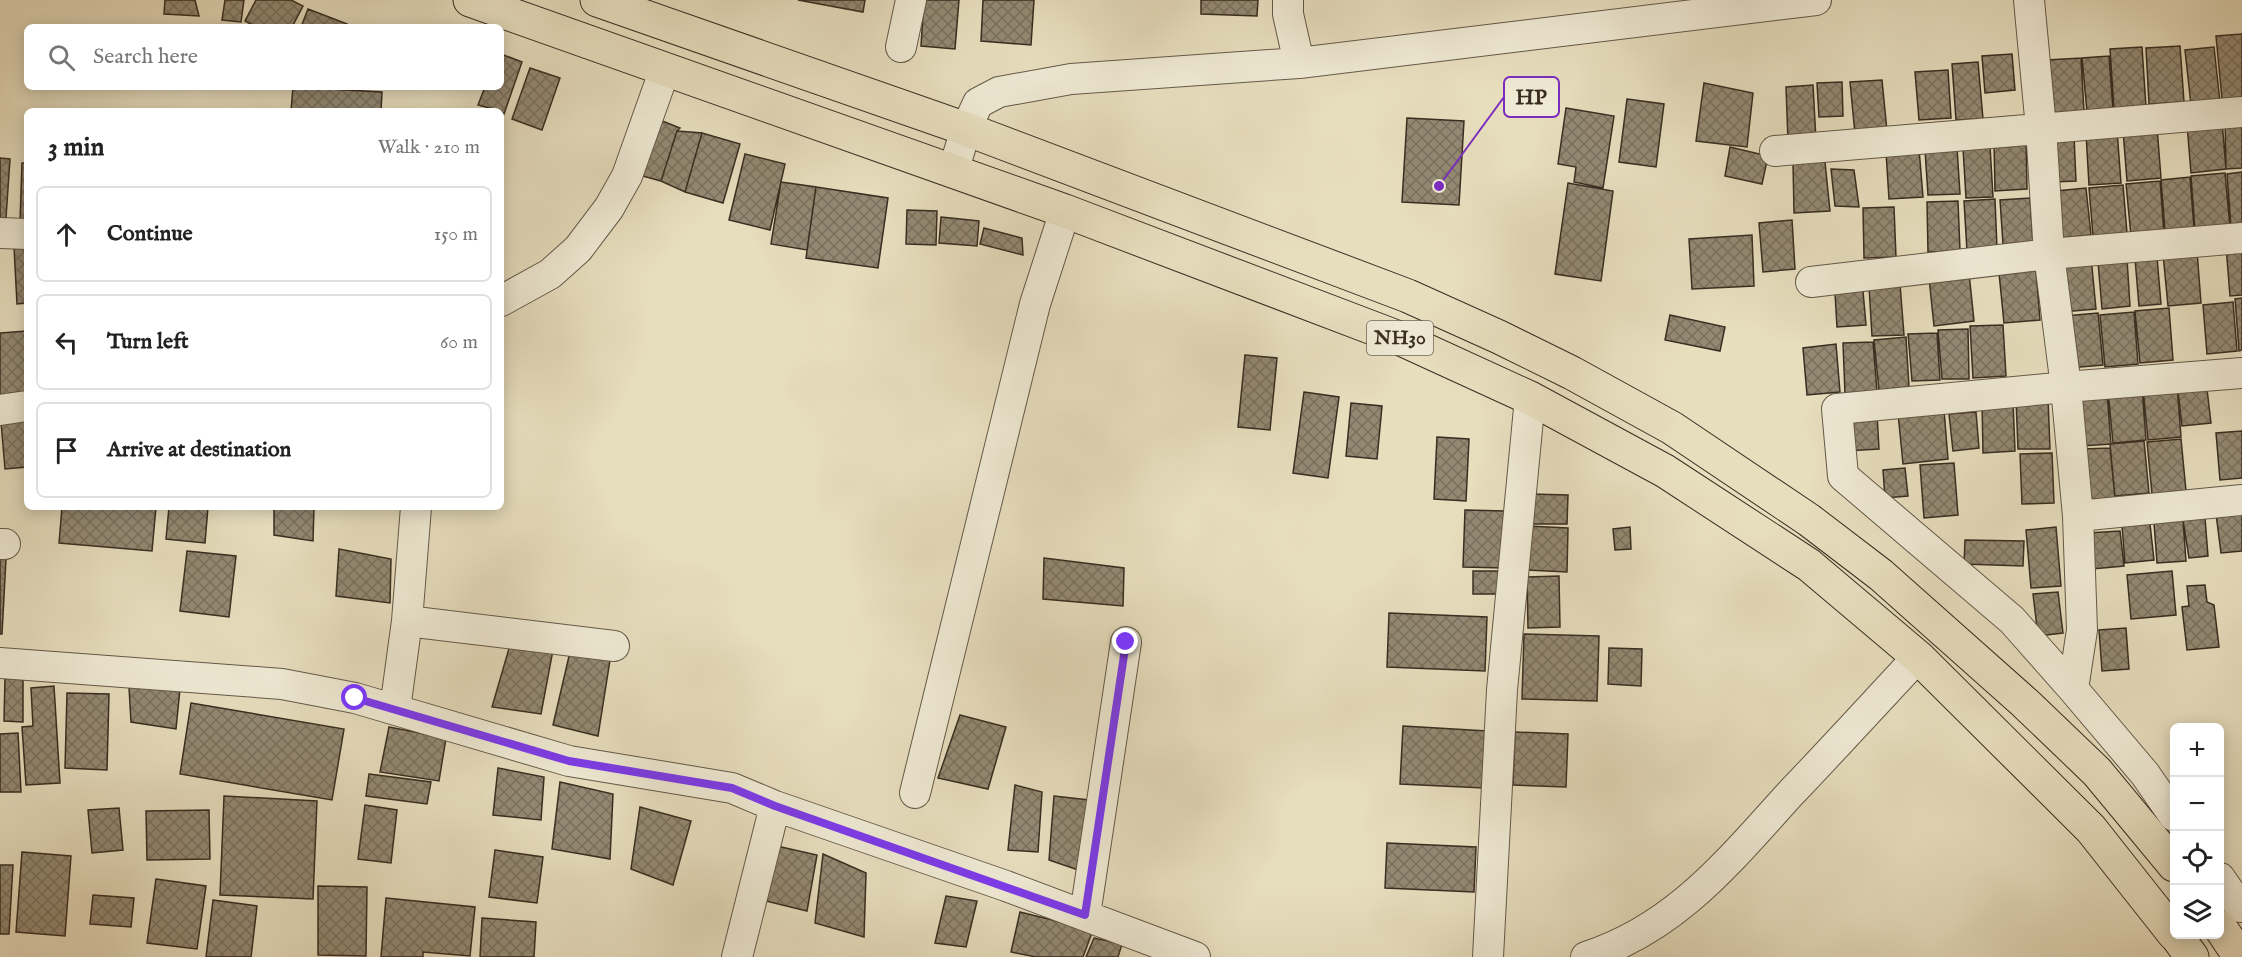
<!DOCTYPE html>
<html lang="en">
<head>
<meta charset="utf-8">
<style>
	body { margin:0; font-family:"IM FELL English",serif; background:#f2f2f2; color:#222 }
	.controls { position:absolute; right:18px; bottom:18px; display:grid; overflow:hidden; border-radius:9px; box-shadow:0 3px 15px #0003 }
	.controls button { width:54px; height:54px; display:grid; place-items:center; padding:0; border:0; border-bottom:2px solid #e0e0e0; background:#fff; color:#222; font:30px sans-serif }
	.stop { position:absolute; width:18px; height:18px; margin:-14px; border:4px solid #7c3aed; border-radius:50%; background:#fff }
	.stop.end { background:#7c3aed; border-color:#fff; box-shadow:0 2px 6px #0008 }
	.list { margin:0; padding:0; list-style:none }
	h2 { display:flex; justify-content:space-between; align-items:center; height:78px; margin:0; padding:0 24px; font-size:26px }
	h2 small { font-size:20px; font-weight:400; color:#767676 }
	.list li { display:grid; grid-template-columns:39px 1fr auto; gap:18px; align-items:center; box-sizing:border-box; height:96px; margin:0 12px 12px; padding:0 12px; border:2px solid #e0e0e0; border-radius:9px }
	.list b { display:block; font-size:22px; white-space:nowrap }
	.list em { font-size:20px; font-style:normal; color:#767676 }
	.icon { flex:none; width:33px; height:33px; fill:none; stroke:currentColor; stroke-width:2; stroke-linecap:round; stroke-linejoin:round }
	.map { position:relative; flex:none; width:2242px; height:957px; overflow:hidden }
	.search { position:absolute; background:#fff; box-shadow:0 3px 15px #0003; left:24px; top:24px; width:480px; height:66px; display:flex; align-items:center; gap:15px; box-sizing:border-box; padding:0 21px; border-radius:9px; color:#767676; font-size:22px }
	.panel { position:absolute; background:#fff; box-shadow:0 3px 15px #0003; left:24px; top:108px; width:480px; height:402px; border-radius:9px }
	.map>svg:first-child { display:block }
</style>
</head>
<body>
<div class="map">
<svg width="2242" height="957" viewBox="0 0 2242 957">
	<defs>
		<pattern id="building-cross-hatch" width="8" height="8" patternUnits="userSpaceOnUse" patternTransform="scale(1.5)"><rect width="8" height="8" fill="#938973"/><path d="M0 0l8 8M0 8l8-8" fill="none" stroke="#79705e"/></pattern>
	</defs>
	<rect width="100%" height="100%" fill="#e7debe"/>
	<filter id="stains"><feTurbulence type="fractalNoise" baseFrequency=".00333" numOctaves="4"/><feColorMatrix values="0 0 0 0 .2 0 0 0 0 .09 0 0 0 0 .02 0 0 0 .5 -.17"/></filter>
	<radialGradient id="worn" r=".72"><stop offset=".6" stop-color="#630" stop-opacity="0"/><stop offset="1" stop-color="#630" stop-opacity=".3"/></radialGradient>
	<path fill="url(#building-cross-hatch)" stroke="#392d21" stroke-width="1.5" d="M165 0H195L199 16 164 14Z
		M225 0H244L241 22 222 20Z
		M256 0H291L303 6 292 27H256L245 21Z
		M798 0H865L863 12Z
		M924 0H959L955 49 921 46Z
		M983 0H1034L1031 45 981 41Z
		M1201 0H1258L1257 16 1201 14Z
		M308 9 347 24 346 27H301Z
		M2242 34V97L2222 99 2216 36Z
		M2180 46 2184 102 2149 104 2146 48Z
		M2142 47 2146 107 2114 109 2110 49Z
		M2214 47 2220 102 2191 105 2185 50Z
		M501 54 522 62 504 114 501 111 478 105 485 87H501Z
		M2012 54 2015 90 1985 93 1982 56Z
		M2109 56 2113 110 2087 112 2082 58Z
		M2081 58 2084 112 2050 114 2047 60Z
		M1978 62 1983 119 1956 120 1952 64Z
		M530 68 560 78 542 130 512 119Z
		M1948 70 1951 118 1919 120 1915 72Z
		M1882 80 1887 131 1855 134 1850 82Z
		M1842 82 1843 116 1819 117 1817 83Z
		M1704 83 1753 93 1747 147 1696 141Z
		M1813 85 1816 140 1788 141 1786 87Z
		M293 87 382 92 381 111H291Z
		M1627 99 1664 104 1656 167 1619 162Z
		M1566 108 1614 116 1603 188 1574 182 1576 167 1558 164Z
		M655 118 680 128 677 131 661 181 632 173Z
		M1407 118 1464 121 1459 205 1402 202Z
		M2225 119H2242V168L2226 169Z
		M2222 121 2226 169 2191 173 2187 124Z
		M2157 127 2161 178 2127 181 2123 130Z
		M2117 130 2121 183 2089 185 2086 133Z
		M677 131 702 133 685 192 661 181Z
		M702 133 740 144 723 203 685 192Z
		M2074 136 2076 181 2053 182 2051 137Z
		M2026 139 2027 189 1995 191 1994 140Z
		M1990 146 1993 197 1966 198 1963 148Z
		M1730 147 1768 156 1762 184 1725 176Z
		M1957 148 1960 194 1928 195 1925 150Z
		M1919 149 1923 197 1889 199 1886 152Z
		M745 154 785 164 770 230 729 220Z
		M0 158 10 159 6 218H0Z
		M1825 162 1830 211 1794 213 1793 163Z
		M22 163H27V222H20Z
		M1831 169 1854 170 1859 207 1835 206Z
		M2242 172V226L2231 227 2227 174Z
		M2225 173 2230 227 2195 230 2191 176Z
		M2190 177 2194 228 2165 231 2161 180Z
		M2160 181 2164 233 2131 236 2126 184Z
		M781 182 816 187 807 250 771 244Z
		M1568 183 1613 191 1601 281 1555 274Z
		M2123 185 2127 233 2093 236 2089 188Z
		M816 187 888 198 878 268 806 258Z
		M2086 188 2091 235 2061 238 2056 191Z
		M2030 198 2033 242 2003 244 2000 200Z
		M1995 199 1997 249 1967 251 1964 201Z
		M1958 201 1960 251 1928 252 1927 202Z
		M1894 207 1896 257 1864 258 1863 208Z
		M907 210 937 211 936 245 906 244Z
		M941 217 979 221 977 246 939 243Z
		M1792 220 1795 269 1763 272 1759 223Z
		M984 228 1022 238 1023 255 980 244Z
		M1752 235 1754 286 1692 289 1689 239Z
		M2242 245V295L2230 296 2226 246Z
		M27 246V303L17 304 14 247Z
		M2197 251 2201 303 2168 306 2163 254Z
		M2091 257 2096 309 2062 312 2057 260Z
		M2157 257 2161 304 2139 306 2135 259Z
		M2127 259 2130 306 2102 309 2098 262Z
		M2036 270 2040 320 2004 323 1999 273Z
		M1969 273 1974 321 1934 326 1929 278Z
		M1900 284 1904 335 1872 336 1869 286Z
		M1863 291 1866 325 1837 327 1835 293Z
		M2242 298V350L2239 351 2235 299Z
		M2233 302 2237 351 2207 354 2203 305Z
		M2169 308 2173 360 2140 363 2135 311Z
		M2134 312 2138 364 2105 367 2100 315Z
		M2098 313 2103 365 2069 368 2064 316Z
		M1670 315 1725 327 1720 351 1665 340Z
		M2003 325 2006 376 1973 378 1970 326Z
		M1968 329 1969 379H1942L1938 330Z
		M26 331 27 396 0 398V333Z
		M1937 333 1940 380 1912 381 1908 334Z
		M1906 337 1909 387 1879 390 1874 340Z
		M1873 342 1877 391 1845 394 1843 343Z
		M1836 344 1840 392 1807 395 1803 348Z
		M1245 355 1277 358 1270 430 1238 427Z
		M2177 385 2181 437 2148 440 2143 388Z
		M2142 388 2146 440 2113 443 2108 391Z
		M2207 389 2211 423 2182 426 2178 391Z
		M1304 392 1339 397 1328 478 1293 473Z
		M2107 392 2111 444 2082 446 2078 394Z
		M2048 398 2050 449H2018L2016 399Z
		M2013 401 2015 451 1983 453 1982 402Z
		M1351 403 1382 406 1377 459 1346 456Z
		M1944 410 1948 459 1903 464 1898 413Z
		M1976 412 1979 448 1953 451 1949 414Z
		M1877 413 1879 449 1846 451 1845 416Z
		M27 419V467L5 469 1 422Z
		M2242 431V478L2220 480 2216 433Z
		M1437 437 1469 439 1466 501 1434 499Z
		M2181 439 2186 491 2152 494 2147 442Z
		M2144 441 2149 493 2115 496 2110 444Z
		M2110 448 2115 498 2086 500 2082 449Z
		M2052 453 2054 503 2022 504 2020 454Z
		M1954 463 1958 515 1924 518 1920 465Z
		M1905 468 1908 496 1885 498 1883 470Z
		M1530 494 1568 495 1567 524H1529Z
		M2242 503V551L2221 553 2215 506Z
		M62 507H156L152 551 59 543Z
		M169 507H208L205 543 166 539Z
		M274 507H314L313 541 274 535Z
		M1465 510 1505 511 1504 568 1463 567Z
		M2205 518 2208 556 2189 558 2183 520Z
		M2183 520 2186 561 2157 563 2154 523Z
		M2150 524 2154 560 2125 563 2122 526Z
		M1528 526 1568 528 1567 572 1527 570Z
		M1630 527 1631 549 1615 550 1613 529Z
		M2056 527 2061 586 2031 588 2026 530Z
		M2120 531 2124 566 2092 569 2088 533Z
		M1965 540 2024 541 2023 566 1964 564Z
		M339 549 391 559 390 603 336 596Z
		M187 551 236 556 229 617 180 611Z
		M1044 558 1124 568 1123 606 1043 599Z
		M0 559H6L2 634H0Z
		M1473 571H1502V594H1473Z
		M2172 571 2176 615 2131 619 2127 575Z
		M1559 576 1560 627 1528 628 1527 577Z
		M2205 585 2207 602 2214 605 2219 647 2187 650 2182 607 2189 606 2187 586Z
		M2058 592 2063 633 2038 636 2033 594Z
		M1389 613 1487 617 1485 671 1387 667Z
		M2126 628 2129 669 2102 671 2099 630Z
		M1524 634 1599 636 1597 701 1522 699Z
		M510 645 553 650 541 714 492 707Z
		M1609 648 1642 649 1641 686 1608 684Z
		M570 652 610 660 598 736 553 725Z
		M23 676V722L4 721 5 677Z
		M54 686 60 783 26 785 22 727 33 726 31 688Z
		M129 687 180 689 176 729 131 722Z
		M67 693 109 694 107 770 65 768Z
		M191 703 344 729 332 800 180 774Z
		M960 715 1006 727 988 789 938 778Z
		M1403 726 1487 731 1484 788 1400 784Z
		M389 727 446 738 439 781 380 772Z
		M1515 732 1568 734 1566 787 1513 785Z
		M18 733 21 792H0V734Z
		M498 768 544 777 541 820 493 815Z
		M369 774 431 782 427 804 366 796Z
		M560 782 613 794 610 859 552 849Z
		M1015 785 1042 792 1038 852 1008 850Z
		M224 796 317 801 313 899 220 895Z
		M1054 796 1089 800 1081 871 1049 860Z
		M365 805 397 810 391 863 358 859Z
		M640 807 691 821 673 885 631 869Z
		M119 808 123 850 92 853 88 810Z
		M209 810 210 859 147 860 146 811Z
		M1387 843 1476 847 1474 892 1385 888Z
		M768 844 817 855 807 911 758 899Z
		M495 850 543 857 537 903 489 897Z
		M22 852 71 856 65 936 16 932Z
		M823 854 866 873 864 937 815 923Z
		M0 865H13L9 934H0Z
		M156 879 206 886 197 949 147 943Z
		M318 886 367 887 366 956 318 955Z
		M93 895 134 898 131 927 90 924Z
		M946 896 977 901 966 947 935 943Z
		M386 898 475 907 470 956 423 952V957H381Z
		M213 900 257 906 251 957H206Z
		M1020 912 1093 930 1083 957H1036L1011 952Z
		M482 918 536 922 534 957H480Z
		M1094 938 1122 944 1118 957H1086Z"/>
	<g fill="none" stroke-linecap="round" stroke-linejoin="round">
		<g stroke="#645948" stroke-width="32">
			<path id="street" d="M1288 0V14L1299 63
				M2029 0 2041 128 2049 254 2066 387 2078 516 2082 630 2073 689 2145 774 2174 816
				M901 47 911 0
				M1775 151 2242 112
				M953 172 966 129 978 103 999 92 1071 79 1299 63 1816 0
				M0 233 27 234
				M1811 282 2049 254 2242 238
				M501 301 550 274 578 249 609 208 627 176 665 69
				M0 410 27 406
				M2078 516 2242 500
				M0 544H5
				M407 621 614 646
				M0 663 282 684 355 698 569 761 732 788 775 806 1006 886 1195 957
				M2073 689 2012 620 1843 476 1837 409 2066 387 2242 373
				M395 709 407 621 416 507
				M915 793 1035 304 1065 211
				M2220 878 2240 907
				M1085 915 1126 642
				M737 957 775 806
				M1488 957 1502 690 1530 398
				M1586 957C1676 928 1728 862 1790 794 1833 749 1875 703 1918 657"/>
		</g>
		<g stroke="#392d21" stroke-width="35">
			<path id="highway" d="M470 0 1065 211 1399 338 1530 398 1665 471 1809 565 1918 657 2091 829 2174 934
				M597 0 966 129 1408 296 1499 337 1572 373 1672 428 1809 520 1881 575 2025 703 2097 772 2174 865
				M2220 927 2240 957
				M2175 934 2192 957"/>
		</g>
		<use href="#street" stroke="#efead5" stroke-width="30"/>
		<use href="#highway" stroke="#e7debe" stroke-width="33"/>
	</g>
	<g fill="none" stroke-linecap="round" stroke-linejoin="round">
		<path stroke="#7c3aed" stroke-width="8" d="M355 698 569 761 732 788 775 806 1085 915 1126 642"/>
	</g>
	<g text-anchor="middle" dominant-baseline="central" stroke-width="6" stroke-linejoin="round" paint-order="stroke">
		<rect fill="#efead5" stroke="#706657" stroke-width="1.5" x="1367" y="321" width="66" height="34" rx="4.5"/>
		<g font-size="20" font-weight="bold" fill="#392d21">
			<text x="1400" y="338">NH30</text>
		</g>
	</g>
	<path fill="none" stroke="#7b2cbf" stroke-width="2" d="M1439 186L1504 97"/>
	<circle fill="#7b2cbf" stroke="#efead5" stroke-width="2" cx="1439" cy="186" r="6"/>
	<rect fill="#efead5" stroke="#7b2cbf" stroke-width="2" x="1504" y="77" width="55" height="40" rx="6"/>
	<g font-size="22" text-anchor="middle" font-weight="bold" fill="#392d21">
		<text x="1531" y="104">HP</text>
	</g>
	<rect width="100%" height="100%" filter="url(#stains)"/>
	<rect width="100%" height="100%" fill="url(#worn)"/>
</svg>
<div class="controls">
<button>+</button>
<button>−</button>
<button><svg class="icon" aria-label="locate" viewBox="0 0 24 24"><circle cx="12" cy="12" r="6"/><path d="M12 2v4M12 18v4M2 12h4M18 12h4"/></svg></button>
<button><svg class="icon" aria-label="layers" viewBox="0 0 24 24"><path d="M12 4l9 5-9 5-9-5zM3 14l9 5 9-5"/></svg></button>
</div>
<div class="stop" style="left:355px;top:698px"></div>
<div class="stop end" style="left:1126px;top:642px"></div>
<div class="search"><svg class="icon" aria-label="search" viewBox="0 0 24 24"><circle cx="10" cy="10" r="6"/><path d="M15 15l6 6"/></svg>Search here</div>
<section class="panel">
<h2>3 min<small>Walk · 210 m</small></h2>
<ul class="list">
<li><svg class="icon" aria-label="ahead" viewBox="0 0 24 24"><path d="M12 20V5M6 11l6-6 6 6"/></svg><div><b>Continue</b></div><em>150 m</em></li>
<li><svg class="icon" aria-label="left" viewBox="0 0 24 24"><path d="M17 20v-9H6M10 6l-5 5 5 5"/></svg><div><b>Turn left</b></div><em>60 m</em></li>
<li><svg class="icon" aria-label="arrive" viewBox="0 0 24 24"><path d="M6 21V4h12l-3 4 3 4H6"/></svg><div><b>Arrive at destination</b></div></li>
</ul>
</section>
</div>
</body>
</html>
